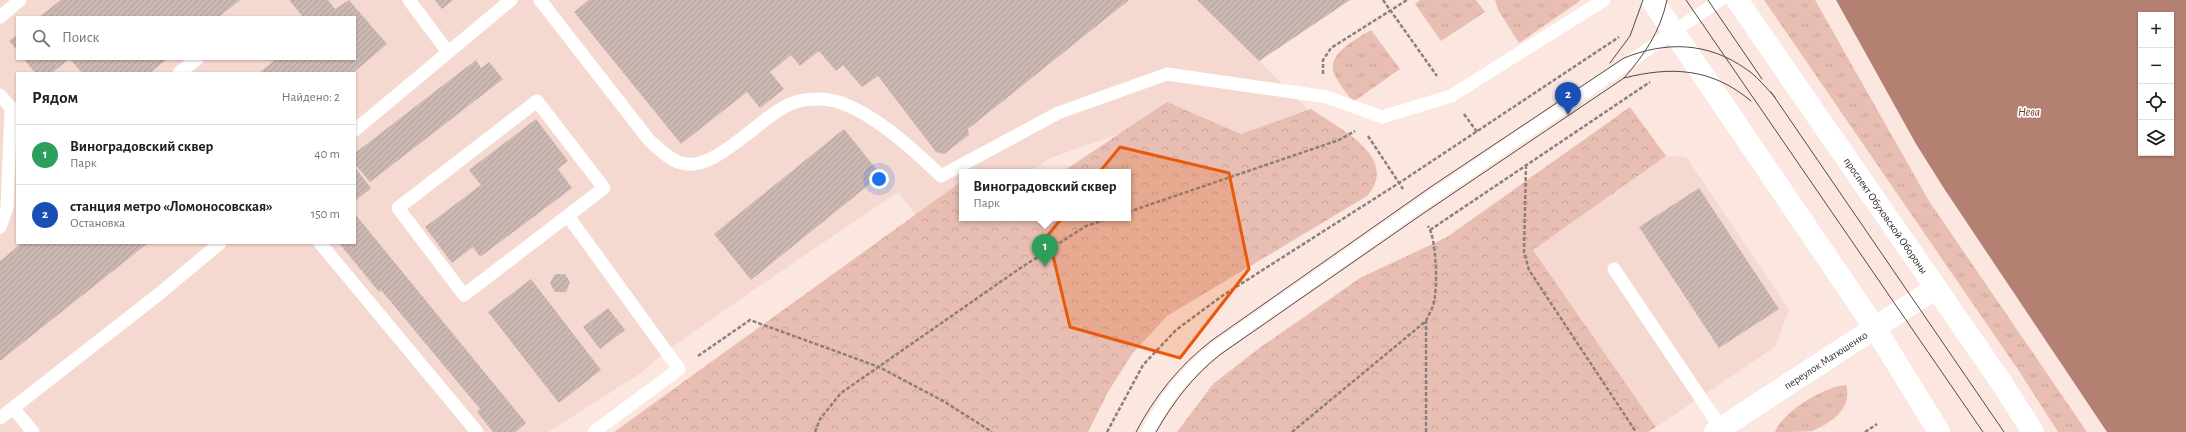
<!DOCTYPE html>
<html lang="ru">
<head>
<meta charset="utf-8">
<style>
	body { margin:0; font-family:"Alegreya Sans",sans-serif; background:#f2f2f2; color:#202124 }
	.controls { position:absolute; right:12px; top:12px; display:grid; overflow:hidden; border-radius:0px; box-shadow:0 1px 3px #0004 }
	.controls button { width:36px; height:36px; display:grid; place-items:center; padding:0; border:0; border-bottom:1px solid #e0e0e0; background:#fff; color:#202124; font:20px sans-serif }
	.you { position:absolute; left:879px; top:179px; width:14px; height:14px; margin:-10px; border:3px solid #fff; border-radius:50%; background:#1a73e8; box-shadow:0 0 0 6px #1a73e833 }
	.badge { display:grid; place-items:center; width:26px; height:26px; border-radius:50%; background:#0f766e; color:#fff; font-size:13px; font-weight:700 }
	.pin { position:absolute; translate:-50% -33px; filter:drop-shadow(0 1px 2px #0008) }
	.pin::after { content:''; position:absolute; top:21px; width:14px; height:12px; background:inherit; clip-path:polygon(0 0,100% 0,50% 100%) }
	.popup { position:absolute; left:959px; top:169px; width:172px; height:52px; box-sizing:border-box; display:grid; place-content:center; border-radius:0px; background:#fff; filter:drop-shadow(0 1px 3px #0005); font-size:13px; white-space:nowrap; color:#757577 }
	.popup b { font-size:15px; color:#202124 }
	.popup::after { content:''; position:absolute; left:50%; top:100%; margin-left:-8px; border:8px solid transparent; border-top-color:#fff }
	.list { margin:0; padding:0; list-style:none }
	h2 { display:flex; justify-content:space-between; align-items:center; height:52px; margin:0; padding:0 16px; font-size:17px }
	h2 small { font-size:13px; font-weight:400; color:#757577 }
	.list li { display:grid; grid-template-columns:26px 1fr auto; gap:12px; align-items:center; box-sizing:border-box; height:60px; padding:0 16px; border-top:1px solid #e0e0e0 }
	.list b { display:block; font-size:15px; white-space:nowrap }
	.list p { margin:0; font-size:13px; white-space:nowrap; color:#757577 }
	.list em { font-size:13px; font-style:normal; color:#757577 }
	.icon { flex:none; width:22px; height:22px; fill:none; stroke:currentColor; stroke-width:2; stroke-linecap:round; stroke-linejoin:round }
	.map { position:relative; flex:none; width:2186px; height:432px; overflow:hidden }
	.search { position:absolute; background:#fff; box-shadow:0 1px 3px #0004; left:16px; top:16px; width:340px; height:44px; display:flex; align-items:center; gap:10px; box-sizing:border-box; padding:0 14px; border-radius:0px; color:#757577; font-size:15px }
	.panel { position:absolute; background:#fff; box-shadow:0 1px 3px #0004; left:16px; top:72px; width:340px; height:172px; border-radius:0px }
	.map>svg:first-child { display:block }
</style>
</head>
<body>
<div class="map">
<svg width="2186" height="432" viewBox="0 0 2186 432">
	<defs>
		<pattern id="grass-tufts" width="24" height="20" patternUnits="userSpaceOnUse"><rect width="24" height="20" fill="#e8beb2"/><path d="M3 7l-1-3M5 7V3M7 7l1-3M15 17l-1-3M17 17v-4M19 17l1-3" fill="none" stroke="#c7a399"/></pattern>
		<pattern id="park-crowns" width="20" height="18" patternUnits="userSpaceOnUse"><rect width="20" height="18" fill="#e8beb2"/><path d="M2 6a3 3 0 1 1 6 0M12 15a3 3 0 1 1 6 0" fill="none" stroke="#c7a399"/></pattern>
		<pattern id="building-hatch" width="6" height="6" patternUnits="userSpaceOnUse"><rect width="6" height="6" fill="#ccb8b3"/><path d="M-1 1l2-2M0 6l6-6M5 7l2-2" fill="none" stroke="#b09e9a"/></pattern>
	</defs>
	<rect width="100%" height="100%" fill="#fbe7e0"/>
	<path fill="#f5d8d0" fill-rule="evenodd" d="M0 0H1350L1259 61 1333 134 1255 157 1148 124 1050 158 1030 172H962V218L934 239 898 192 749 293 665 352 641 373 548 432H0ZM17 17H355V59H17ZM17 73H355V243H17Z
		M1666 156 1686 157 1789 309 1775 347 1656 427 1533 250Z"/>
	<path fill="url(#grass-tufts)" d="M1420 0H1476L1485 12 1441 41 1415 4Z
		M1495 0H1579L1580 1 1519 43 1498 10Z
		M1764 0H1815L1929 201 2087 432H2058L2019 371Z
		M1371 30 1400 69 1353 102C1347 94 1340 85 1335 76 1324 54 1357 39 1371 30Z
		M1846 385C1853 408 1832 423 1812 431 1802 432 1785 432 1775 432 1782 412 1825 386 1846 385Z"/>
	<path fill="url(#park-crowns)" d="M1167 102 1241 134 1311 109C1338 128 1401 157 1367 196L1167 316 1132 354 1108 392 1088 432H614L962 181V218H1128V172H1062Z
		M1630 107 1666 156 1533 250 1656 427 1648 432H1177L1213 384 1258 349 1360 278 1447 237Z"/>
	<path fill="#b48071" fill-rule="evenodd" d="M1836 0H2186V432H2107L1945 190 1916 144ZM2141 15H2171V153H2141Z"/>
	<path fill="url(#building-hatch)" d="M61 0H240L219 17H39Z
		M289 0H328L335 9 349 0 387 44 353 73H259L276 59H355V17H303Z
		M435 0H453L442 9Z
		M589 0H1129L968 129 969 135 944 154 936 152 878 76 862 87 843 65 836 71 819 51 800 66 791 55 770 72 784 89 760 108 747 92 681 144 574 12Z
		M1197 0H1350L1259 61Z
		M17 35V50L9 41Z
		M24 59H69L52 73H35Z
		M70 59H167L150 73H82Z
		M476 60 481 68 489 62 503 79 370 182 355 164V153Z
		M536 119 568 161 558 169 572 188 480 257 473 247 452 263 425 227 481 185 469 170Z
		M844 129 881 175 751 280 714 234Z
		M357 170 371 188 355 201V171Z
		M1699 188 1779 309 1719 348 1639 227Z
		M355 214 526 423 515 432H493L477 412 480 409 381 290 379 292 339 243H355Z
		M22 243H148L0 361V261Z
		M555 274H565L570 282 566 292H555L550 283Z
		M531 279 601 370 559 403 488 312Z
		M608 308 625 330 600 349 583 327Z"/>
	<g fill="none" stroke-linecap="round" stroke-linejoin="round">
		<path stroke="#8d7f7b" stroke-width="2.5" stroke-dasharray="4 2" stroke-linecap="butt" d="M1383 0 1437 76
			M1323 74V60L1331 48 1407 0
			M1464 114 1477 132
			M1368 136 1403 189
			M1526 165 1524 252 1529 270 1636 432
			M1128 212 1339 140 1355 131
			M1430 230 1650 82
			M698 356 750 320 879 367 945 402 992 432
			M815 432 820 419 841 393 1019 269 1086 226 1110 218
			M1107 432 1143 365 1176 330 1222 296 1399 183 1619 37
			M1292 432 1426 321C1428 316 1431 311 1433 306 1438 291 1437 239 1428 226
			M1426 432V321
			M1865 432 1877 424"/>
		<path stroke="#fff" stroke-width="13" d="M409 0 448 52
			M540 0 649 140C658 148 666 157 678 162 713 177 761 114 793 103 800 100 812 99 820 99 860 99 914 150 941 176L1058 113 1167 74 1327 97 1382 117 1451 96 1604 0
			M0 17 20 0
			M179 73 197 59
			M0 95 11 108 17 109
			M537 101 604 188 464 295 398 208Z
			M355 130 511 0
			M568 216 679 369 594 432
			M0 227 7 208 11 108
			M320 243 477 432
			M1614 269 1721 428
			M13 408 33 432
			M0 418 159 294 220 243
			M1148 432C1164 398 1187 371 1216 348L1416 208 1720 0"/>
		<path stroke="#fff" stroke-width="22" id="s1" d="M1715 432 1936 288"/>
		<g stroke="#fff" stroke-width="22">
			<path d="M1652 0 1875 328 1939 432"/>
			<path id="s2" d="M1737 0 2001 382 2033 432"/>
		</g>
		<path stroke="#534946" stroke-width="1" d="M1686 0 1983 432
			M1708 0 1762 79
			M1610 63 1630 36 1643 0
			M1624 78C1672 66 1712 68 1751 101
			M1771 92 2004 432
			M1136 432C1155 396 1179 366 1211 341L1432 186 1624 58C1666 41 1708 42 1746 69 1757 76 1766 88 1775 97
			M1156 432C1174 401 1193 376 1221 354L1421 215 1624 78C1645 54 1660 32 1667 0"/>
	</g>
	<path fill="#e8590c" fill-opacity="0.2" stroke="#e8590c" stroke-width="3" stroke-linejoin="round" d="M1120 147 1229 173 1249 269 1180 358 1070 327 1048 235Z"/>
	<g text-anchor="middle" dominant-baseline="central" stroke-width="3.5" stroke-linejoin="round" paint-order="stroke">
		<g font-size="11" fill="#2f2725" stroke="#fcf8f7">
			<text stroke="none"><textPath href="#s2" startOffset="262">проспект Обуховской Обороны</textPath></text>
			<text stroke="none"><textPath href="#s1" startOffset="132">переулок Матюшенко</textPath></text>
		</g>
		<g font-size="12" font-style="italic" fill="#783522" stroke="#fcf8f7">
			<text x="2029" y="112">Нева</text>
		</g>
	</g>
</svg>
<div class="controls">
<button>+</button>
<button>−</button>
<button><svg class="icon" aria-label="locate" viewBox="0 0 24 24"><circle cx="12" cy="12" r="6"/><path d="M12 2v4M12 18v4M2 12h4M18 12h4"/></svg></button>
<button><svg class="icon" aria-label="layers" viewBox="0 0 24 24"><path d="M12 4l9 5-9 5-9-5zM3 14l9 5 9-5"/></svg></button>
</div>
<div class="you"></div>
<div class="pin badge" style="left:1045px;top:267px;background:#2e9e5b">1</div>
<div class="popup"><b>Виноградовский сквер</b>Парк</div>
<div class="pin badge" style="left:1568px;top:115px;background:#1a4fb4">2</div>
<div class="search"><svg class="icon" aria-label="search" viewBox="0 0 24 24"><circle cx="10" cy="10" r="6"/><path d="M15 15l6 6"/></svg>Поиск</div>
<section class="panel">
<h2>Рядом<small>Найдено: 2</small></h2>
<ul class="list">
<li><span class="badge" style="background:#2e9e5b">1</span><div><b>Виноградовский сквер</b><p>Парк</p></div><em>40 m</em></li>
<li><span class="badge" style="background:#1a4fb4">2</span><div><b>станция метро «Ломоносовская»</b><p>Остановка</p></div><em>150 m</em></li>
</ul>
</section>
</div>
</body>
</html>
